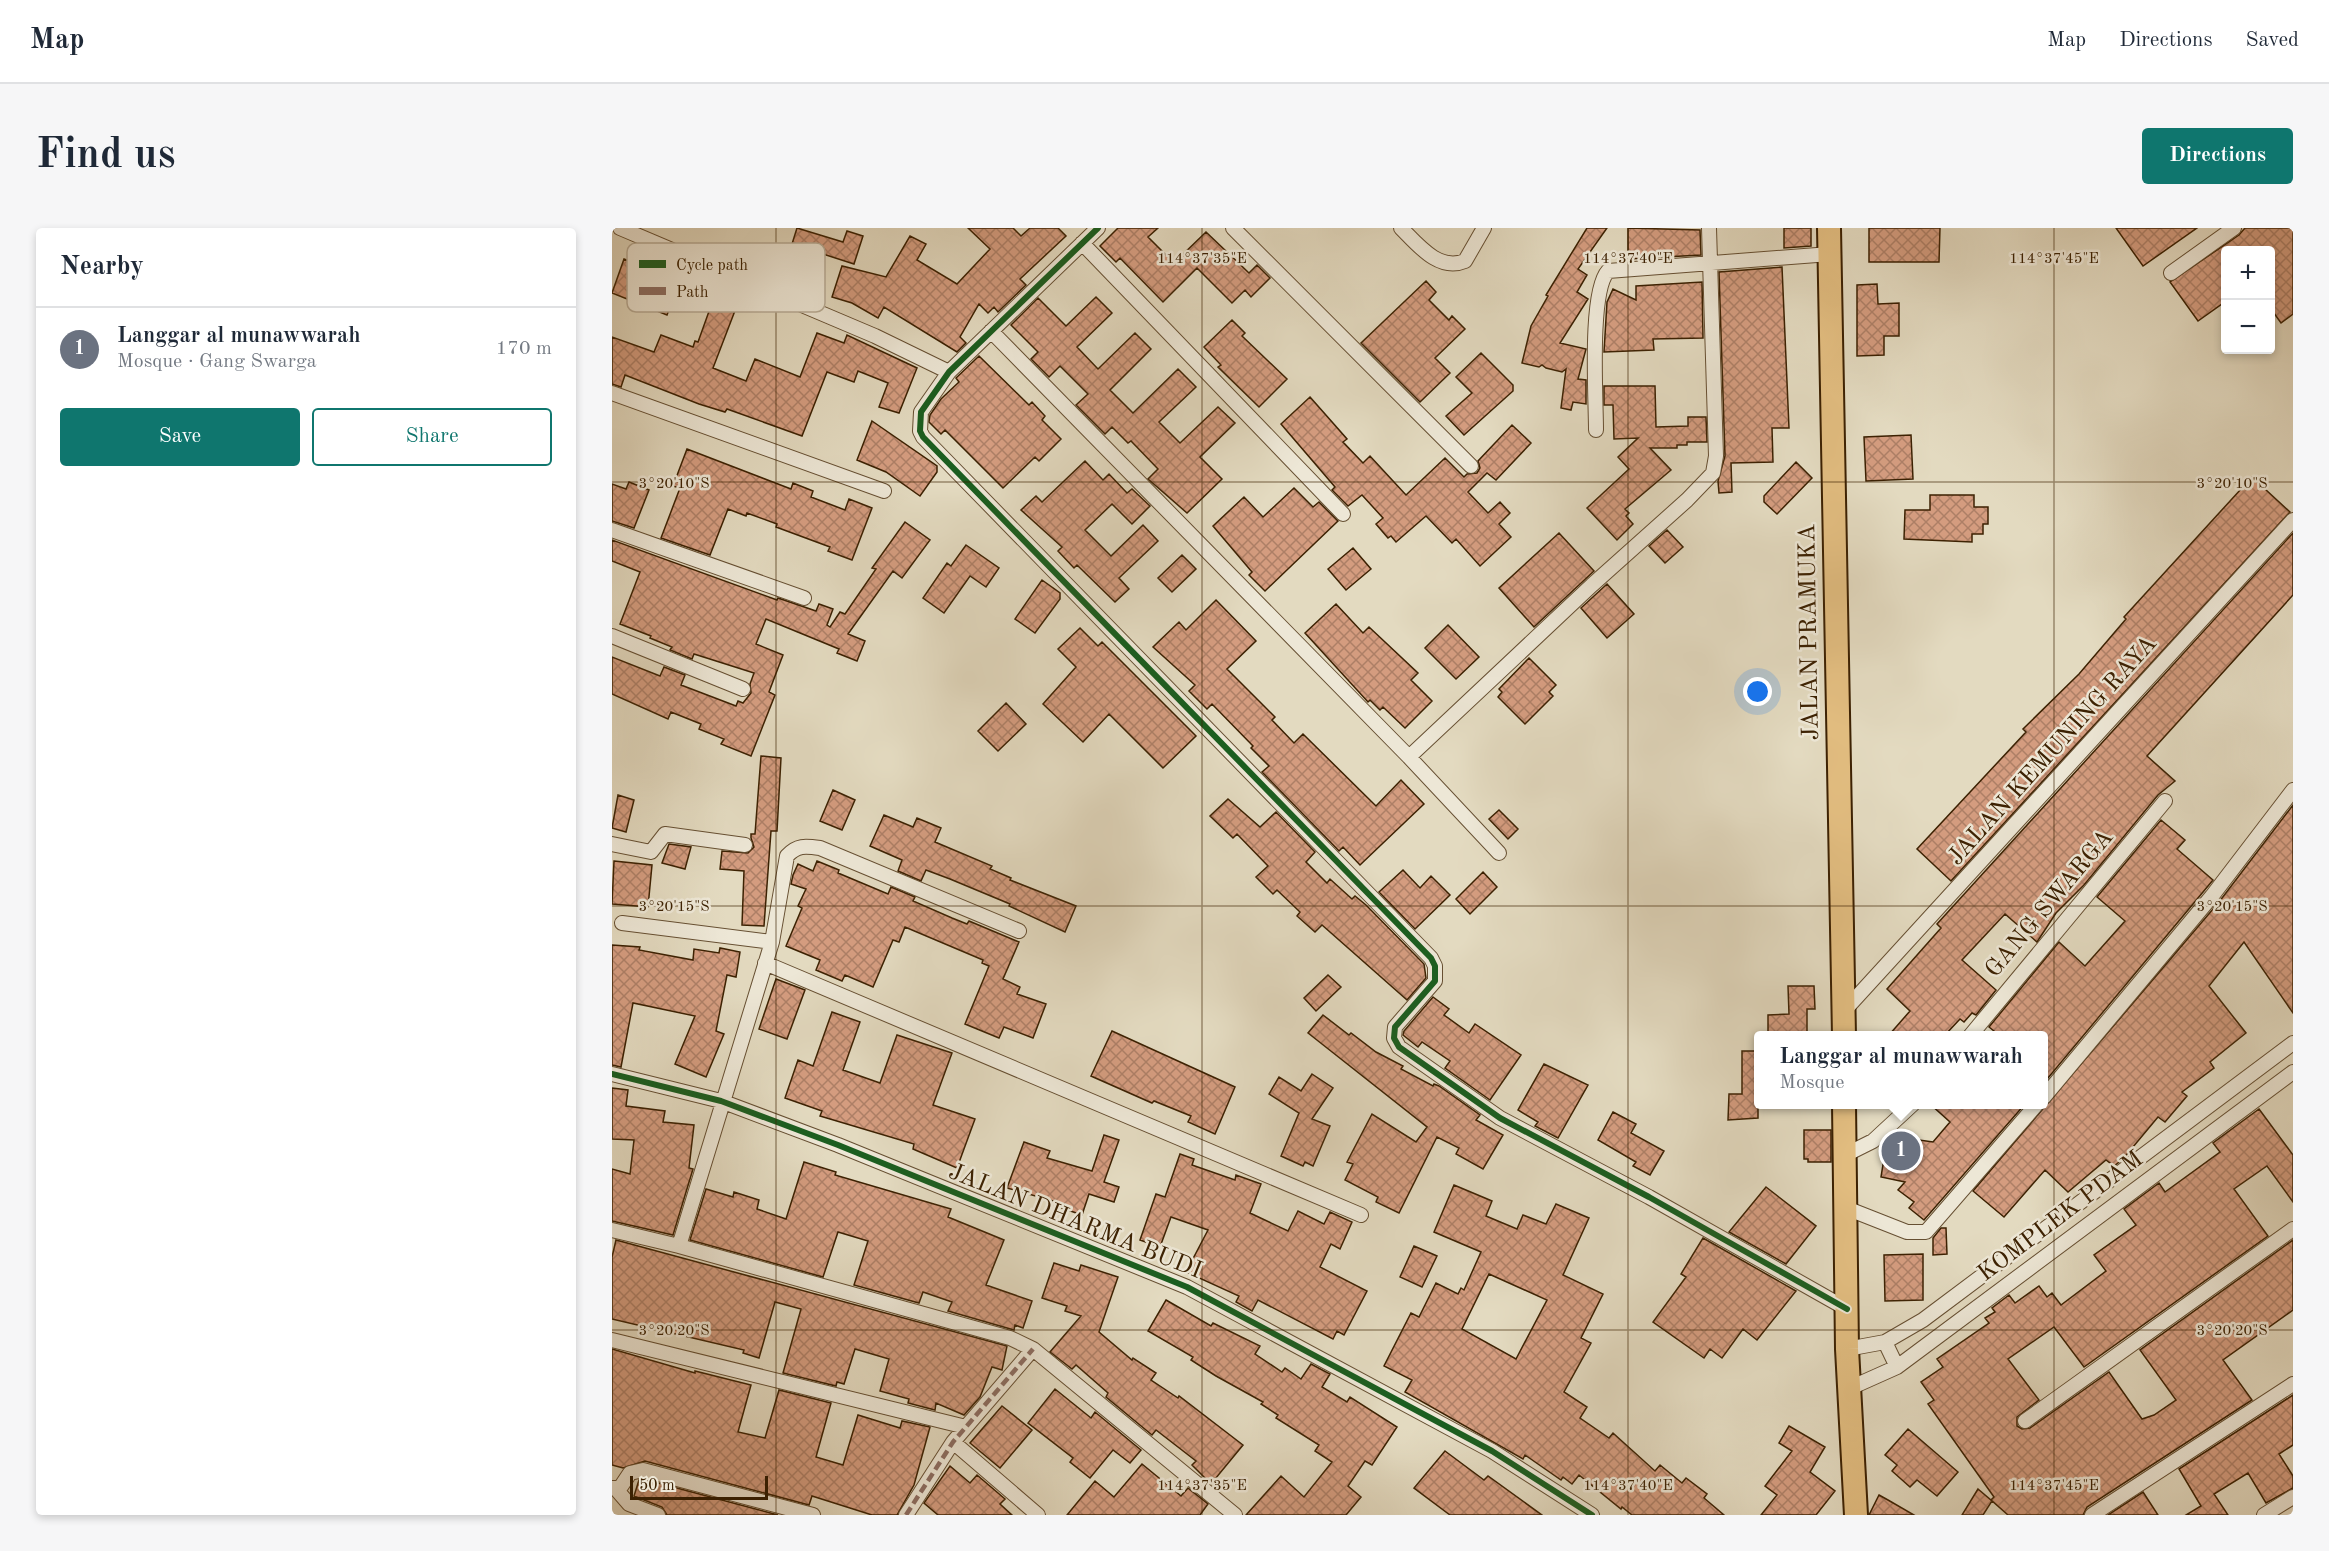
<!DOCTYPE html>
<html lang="en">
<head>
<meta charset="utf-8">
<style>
	body { margin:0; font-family:"Old Standard TT",serif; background:#f6f6f7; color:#1f2937 }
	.controls { position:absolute; right:18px; top:18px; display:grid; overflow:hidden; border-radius:6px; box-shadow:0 3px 9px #0003 }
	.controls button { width:54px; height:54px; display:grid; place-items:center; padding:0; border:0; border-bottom:2px solid #e0e1e3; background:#fff; color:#1f2937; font:30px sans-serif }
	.scale { position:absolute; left:18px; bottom:15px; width:138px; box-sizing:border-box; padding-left:6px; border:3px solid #3c2102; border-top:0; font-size:16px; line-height:21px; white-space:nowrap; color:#3c2102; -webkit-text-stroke:4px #ede7d6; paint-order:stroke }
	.you { position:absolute; left:1146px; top:464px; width:21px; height:21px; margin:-15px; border:4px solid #fff; border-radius:50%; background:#1a73e8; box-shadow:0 0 0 9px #1a73e833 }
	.badge { display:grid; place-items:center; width:39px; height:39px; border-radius:50%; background:#0f766e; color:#fff; font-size:20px; font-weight:700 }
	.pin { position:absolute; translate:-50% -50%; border:3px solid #fff; box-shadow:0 2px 6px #0006 }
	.popup { position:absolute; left:1142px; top:803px; width:294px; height:78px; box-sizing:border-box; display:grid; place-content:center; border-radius:6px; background:#fff; filter:drop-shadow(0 2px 4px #0005); font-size:20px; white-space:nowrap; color:#747a83 }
	.popup b { font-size:22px; color:#1f2937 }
	.popup::after { content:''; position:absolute; left:50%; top:100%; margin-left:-12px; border:12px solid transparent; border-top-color:#fff }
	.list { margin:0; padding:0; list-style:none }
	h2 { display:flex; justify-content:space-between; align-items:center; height:78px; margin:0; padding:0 24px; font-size:26px }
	h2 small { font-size:20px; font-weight:400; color:#747a83 }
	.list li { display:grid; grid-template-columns:39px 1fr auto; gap:18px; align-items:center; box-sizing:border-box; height:84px; padding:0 24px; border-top:2px solid #e0e1e3 }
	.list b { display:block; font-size:22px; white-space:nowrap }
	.list p { margin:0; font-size:20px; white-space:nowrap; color:#747a83 }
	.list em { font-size:20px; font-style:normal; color:#747a83 }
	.actions { display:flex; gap:12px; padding:18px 24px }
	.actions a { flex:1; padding:14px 0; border:2px solid #0f766e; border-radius:6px; text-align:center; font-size:21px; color:#0f766e }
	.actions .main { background:#0f766e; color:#fff }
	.map { position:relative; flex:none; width:1681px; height:1287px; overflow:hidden; border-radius:6px }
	header { display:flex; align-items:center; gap:36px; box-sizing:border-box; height:84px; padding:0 30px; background:#fff; border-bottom:2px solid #e0e1e3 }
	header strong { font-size:28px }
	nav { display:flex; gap:33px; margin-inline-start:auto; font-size:21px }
	.intro { display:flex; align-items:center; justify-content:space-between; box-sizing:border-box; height:144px; padding:0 36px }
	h1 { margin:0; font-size:42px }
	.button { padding:15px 27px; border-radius:6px; background:#0f766e; color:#fff; font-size:21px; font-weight:700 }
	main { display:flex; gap:36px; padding:0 36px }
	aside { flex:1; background:#fff; border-radius:6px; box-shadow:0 3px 9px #0003 }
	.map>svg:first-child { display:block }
</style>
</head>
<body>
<header>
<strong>Map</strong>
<nav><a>Map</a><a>Directions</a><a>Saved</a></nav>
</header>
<div class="intro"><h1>Find us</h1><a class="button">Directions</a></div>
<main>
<aside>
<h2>Nearby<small></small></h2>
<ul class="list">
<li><span class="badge" style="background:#6b7280">1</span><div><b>Langgar al munawwarah</b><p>Mosque · Gang Swarga</p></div><em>170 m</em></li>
</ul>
<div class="actions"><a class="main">Save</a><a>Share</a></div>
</aside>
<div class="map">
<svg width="1681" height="1287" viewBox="0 0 1681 1287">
	<defs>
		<pattern id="building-cross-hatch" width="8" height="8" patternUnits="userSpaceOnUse" patternTransform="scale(1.5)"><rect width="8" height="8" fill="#d49c7f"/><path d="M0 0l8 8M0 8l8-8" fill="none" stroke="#ad7f66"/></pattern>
	</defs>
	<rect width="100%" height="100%" fill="#e3dac0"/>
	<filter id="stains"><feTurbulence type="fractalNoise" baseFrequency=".00333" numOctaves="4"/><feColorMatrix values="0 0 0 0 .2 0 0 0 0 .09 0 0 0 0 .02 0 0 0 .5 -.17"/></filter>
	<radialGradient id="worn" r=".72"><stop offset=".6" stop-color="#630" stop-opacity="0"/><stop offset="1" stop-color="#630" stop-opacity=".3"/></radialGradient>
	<path fill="url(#building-cross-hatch)" stroke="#3c2102" stroke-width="1.5" fill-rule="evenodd" d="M185 0 231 14 235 3 251 8 242 36 180 16Z
		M356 0H401L409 8 418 0H446L454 8 408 51 414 57 386 84 382 79 376 85 367 76 348 109 354 115 345 124 272 79 266 90 240 75 220 69 230 38 274 49 298 8 314 16 305 32 345 56 378 21Z
		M506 0H546L536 9 562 35 594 4 637 45 645 37 658 50 639 69 633 62 620 75 585 40 551 74 508 30 504 34 488 18Z
		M975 0H995L966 41 975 47 965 64 976 71 948 115 974 121 966 151 974 152V176L961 174 959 182 949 180 954 141 950 144 934 140 930 137 927 139 910 135 919 98 936 68 934 67Z
		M1016 0 1088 2 1089 27 1016 31Z
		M1172 0H1199V18L1172 20Z
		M1257 0H1328L1327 34H1257Z
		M1504 0H1585L1531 38Z
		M1633 0H1681V86L1669 95 1659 81V22H1614V73L1586 93 1558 54 1627 7Z
		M12 31 42 43 44 37 129 67 101 140 134 153 143 131 188 149 205 105 232 115 235 107 305 140 287 185 267 179 276 155 246 143 242 154 215 144 190 208 115 181 113 184 87 176 13 147 9 159 0 156V109L42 124 49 107 81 119 83 113 86 114 100 75 65 60 55 87 0 65Z
		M1170 39 1177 200H1160L1161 234 1119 235 1120 264 1107 265 1106 253 1113 228 1107 44Z
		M814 53 824 64 817 72 837 92 840 88 853 101 823 130 838 145 808 174 749 115Z
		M1090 54 1091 110 1041 111 1042 122 992 124 995 74 1001 61 1024 72V58Z
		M1265 56 1266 76 1287 75V108H1272V127L1245 128V57Z
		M484 69 500 85 465 119 486 141 523 105 539 121 498 162 521 185 566 141 584 159 547 194 568 215 606 179 623 195 588 229 610 251 575 285 536 251 546 241 519 213 516 215 500 199 493 206 464 177 476 166 448 138 437 149 419 131 426 124 399 97 426 70 454 98Z
		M620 92 633 105 630 108 675 151 647 179 606 139 609 137 592 119Z
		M869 125 901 157V163L852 207 834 188 860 165 844 149Z
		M367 128 417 177 420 174 433 188 430 192 449 211 427 233 423 229 391 260 333 202 329 206 317 194 318 187 329 171 347 154 344 150Z
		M992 158H1043L1044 199 1076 198V189H1094L1095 214H1075V217H1065V220H1038L1059 242 1013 281 1017 285 1014 288 1021 296 1005 312 975 280 1017 241 1006 229 1026 210 1002 211 1001 177H992Z
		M698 169 735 211 731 214 751 235 758 228 794 267 833 230 852 249 855 246 865 245 868 240 866 233 900 197 919 215 884 252 875 245 856 264 876 285 888 274 898 285 887 296 899 309 868 338 844 311 840 315 814 288 784 314 779 308 776 310 764 296 771 290 750 267 736 278 720 262 723 259 669 196Z
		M260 193 325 238V244L308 268 274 244 245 232Z
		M1299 207 1301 251 1254 253 1252 209Z
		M75 221 179 261 181 255 201 263 199 269 233 282 237 271 260 280 240 332 216 323 218 319 164 299 165 296 135 285 134 288 116 281 98 327 49 310 68 260 61 258Z
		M473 233 491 252 497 246 515 265 520 261 538 278 520 296 500 276 473 302 499 328 531 297 546 313 507 350 517 361 503 374 465 337 462 340 446 323 450 319 409 282 424 268 430 274Z
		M1184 234 1200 250 1165 286 1152 274V268Z
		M1640 249 1678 284 1339 653 1305 621 1414 504 1411 501 1467 446 1514 391 1512 389Z
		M17 254 37 262 22 300 0 293V256L14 261Z
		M682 260 701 279 707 274 726 293 653 363 637 347 640 344 601 298 632 269 651 289Z
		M1318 267H1362V279H1376V296H1371V306H1360V314L1292 311 1293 282H1318Z
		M293 294 318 312 290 350 281 343 236 406 253 413 245 433 225 425 227 421 154 391 144 416 171 427 157 464 163 467 139 528 109 516 112 511 87 501 89 496 59 484 56 491 0 466V429L48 448 52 439 73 447 69 457 124 478 126 473 131 475 139 465 138 456 142 445 82 426 80 431 58 422 60 419 38 410 39 408 8 396 28 344 0 333V312L165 372 166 370 204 383 207 376 221 381 215 397 218 399 228 384 233 386 264 341 260 340Z
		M1055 302 1071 319 1053 335 1037 318Z
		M947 305 982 343 922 399 887 360Z
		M1681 305V367L1535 528 1563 553 1546 567 1472 657 1444 685 1425 714 1393 686 1350 732 1384 762 1364 787 1360 785 1352 794 1348 791 1333 807H1277L1298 783 1275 761 1329 700 1325 696Z
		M354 317 387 340 374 359 358 348 332 385 311 370 335 335 339 338Z
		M741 320 759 341 734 362 716 341Z
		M570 327 584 341 560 364 546 350Z
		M430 352 448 365V371L423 405 403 391Z
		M995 356 1022 386 995 410 969 380Z
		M604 372 644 413 615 441 663 489 660 492 682 515 691 506 764 578 789 552 812 576 748 637 731 619 727 623 650 544 657 538 639 520 641 518 600 476 595 481 577 463 583 457 541 419 567 394 574 402Z
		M724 376 751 405 757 399 806 445 799 452 820 473 793 500 771 479 768 482 758 472 756 474 693 405Z
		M836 397 867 429 844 451 813 420Z
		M468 400 486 418 490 414 584 508 551 540 497 486 471 514 431 476 464 439 446 421Z
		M917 430 944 457 937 464 941 468 913 496 886 469 890 464 887 461Z
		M394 475 414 496 386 523 366 503Z
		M149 528 169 530 165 603H159L152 698 130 697 132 643 108 641 110 623 136 625 142 619 139 610V606H143Z
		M221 562 243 572 230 602 208 593Z
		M6 567 22 572 14 604 0 600Z
		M616 571 648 599 664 584 703 624 694 634 715 655 718 651 740 671 743 668 754 677 812 736 814 750 795 772 710 697 703 704 685 688 688 684 665 662 661 666 644 649 656 638 625 606 621 610 598 588Z
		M1681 577V785L1632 714 1597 758 1634 805 1598 834 1602 840 1570 864 1575 868 1553 894 1546 889 1511 931 1502 938 1494 932 1456 964 1433 942 1392 989 1361 963 1607 674Z
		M887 582 906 601 896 611 877 591Z
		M272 587 301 599 305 590 329 600 323 614 380 638 378 641 399 650 398 652 464 678 453 704 397 678 398 676 338 651 314 642 309 653 286 643 290 632 258 618Z
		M1549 592 1573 612 1565 621 1601 652 1431 856V807H1387L1377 799 1447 714 1473 738 1513 693 1485 669Z
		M57 616 79 619 73 641 50 635Z
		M2 633 40 637 36 679 0 676Z
		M205 633 227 642 226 645 276 666 279 659 303 669 301 673 340 690 355 696 357 693 407 714 391 751 408 759 405 766 434 776 421 810 392 799 387 810 353 796 377 738 370 735 371 732 293 699 287 714 281 712 261 759 233 747 230 753 204 742 208 732 174 718 190 680 186 678 194 661 179 656 181 647 186 636 201 643Z
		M791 642 808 660 819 648 838 667 803 701 767 664Z
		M871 644 885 659 858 686 844 671Z
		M0 717 28 719 27 722 81 732 82 721 107 725 108 720 128 724 124 749 115 747 104 803 112 806 94 849 63 836 83 788 21 775 9 839 0 837Z
		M716 747 729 759 704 783 692 770Z
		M164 751 193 762 175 811 147 801Z
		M1176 758H1202L1203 781H1195V804H1156V787L1177 786Z
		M821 769 837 781 832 787 857 805 863 796 909 827 878 872 833 840 838 833 810 814 806 819 791 807 792 803Z
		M220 784 248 794 231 842 268 855 285 807 340 825 321 877 363 891 345 940 301 921 302 916 208 888 210 883 173 870 186 832 201 838Z
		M711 787 737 807 739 805 764 824 791 838 789 841 821 858 822 856 827 858 868 887 864 892 891 907 871 941 844 926 847 920 825 909 787 985 764 974 766 969 733 952 741 936 735 934 760 886 804 914 815 899 696 805Z
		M500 803 623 859 603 906 576 894 579 888 542 873 540 875 479 848Z
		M1130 823H1146V890L1116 892 1117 866H1130Z
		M932 836 976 857 946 910 923 898 926 894 906 882Z
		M700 846 721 860 700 891 718 898 701 938 693 934 691 938 669 928 687 885 657 866 667 849 689 863Z
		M0 860 16 862 14 878 53 883 51 894 82 897 77 940 81 941 61 1007 0 993V941L18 946 22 912 0 911Z
		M1318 876H1413L1312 992 1297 980 1302 974 1286 962 1293 954 1269 949 1275 912 1279 908 1321 914 1338 894Z
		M1647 881 1681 927V974L1655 938 1622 961 1656 1008 1472 1139 1442 1099 1396 1131 1427 1172 1405 1189V1198L1410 1201 1418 1200 1497 1144 1530 1191 1542 1187 1564 1172 1528 1122 1681 1012V1082L1611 1132 1640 1172 1475 1279 1471 1287H1396L1379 1272 1382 1269 1316 1176 1322 1172 1309 1154 1331 1139 1325 1131 1377 1095 1373 1090 1383 1084 1380 1080 1397 1067 1403 1075 1427 1058 1435 1069 1440 1065 1449 1077 1494 1043 1482 1027 1524 997 1512 981 1547 955 1553 964 1608 924 1601 915Z
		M1001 884 1024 896 1019 905 1052 923 1038 947 1021 938 1024 934 986 912Z
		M1192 902H1219V934H1196V931H1192Z
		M492 907 507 912 492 954 507 959 502 974 477 966 470 987 450 980 452 976 395 960 412 914 438 923 435 930 480 943Z
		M568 926 582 931 580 937 623 952 624 947 649 956 638 985 676 1003 686 983 712 996 718 984 740 994 728 1021 719 1016 708 1039 755 1063 732 1107 725 1103 721 1111 646 1072 640 1083 624 1074 627 1068 574 1044 596 1002 559 989 548 1019 528 1012 544 966 553 969Z
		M192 934 224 944 223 947 339 981 336 989 392 1012 374 1057 420 1073 411 1100 403 1097 402 1102 336 1083 340 1074 311 1064 307 1075 242 1057 256 1013 226 1004 211 1049 78 1012 94 961 121 969 122 964 147 972 145 981 174 991Z
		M842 957 880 973 874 988 905 1001 911 987 934 996 944 976 977 990 951 1047 991 1066 969 1110 979 1115 952 1164 975 1179 968 1190 997 1210 1001 1205 1043 1243 1048 1237 1070 1255 1074 1250 1095 1266 1092 1270 1112 1287H1020L1010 1279 1009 1281 967 1247 960 1256 951 1249 949 1252 913 1227 911 1231 793 1164 800 1152 772 1138 799 1085 807 1089 824 1055 846 1066 849 1060 852 1062 869 1024 822 1004ZM877 1046 935 1072 904 1131 850 1101Z
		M1154 959 1204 998 1174 1036 1117 1004Z
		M1329 1000H1334L1335 1026 1321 1027V1010Z
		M1091 1010 1184 1063 1145 1112 1131 1101 1110 1130 1098 1121 1092 1130 1041 1094 1074 1049 1069 1046Z
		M4 1012 395 1118 390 1142 380 1139 368 1169 352 1187 324 1175 323 1182 296 1175 297 1171 268 1163 277 1131 243 1121 232 1156 225 1154 224 1158 171 1145 189 1081 163 1074 147 1130 131 1125 132 1122 0 1091V1029Z
		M802 1018 825 1028 810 1059 788 1049Z
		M1311 1026V1072L1273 1073 1272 1027Z
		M442 1035 467 1043 469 1037 506 1049 487 1104 520 1132 521 1130 544 1145 539 1152 566 1170 567 1168 631 1217 599 1256 580 1237 584 1233 544 1202 540 1207 494 1169 496 1165 464 1137 460 1141 438 1124 469 1088 453 1083 455 1078 430 1070Z
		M554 1072 599 1098 601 1095 648 1118 643 1126 670 1144 673 1140 689 1151 699 1136 718 1146 710 1159 735 1174 738 1169 785 1199 760 1237 753 1233 736 1258 749 1269 734 1287H634L669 1248 692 1269 720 1234 703 1223 707 1217 664 1190 666 1187 649 1176 651 1174 604 1148 579 1132 581 1129 536 1103Z
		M0 1121 83 1145V1143L139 1157 126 1204 153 1210 167 1162 219 1175 204 1229 231 1237 246 1187 288 1200 290 1193 318 1199 302 1257 285 1287H260L200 1268 197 1277 33 1233 11 1240 0 1237Z
		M443 1161 479 1190 483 1184 529 1222 518 1235 501 1222 478 1250 458 1234 461 1230 416 1195Z
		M1681 1167V1217L1667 1226 1681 1248V1260L1654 1275 1636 1245 1602 1266 1616 1287H1574L1589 1278 1567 1241Z
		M390 1178 420 1202 388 1240 358 1215Z
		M1177 1198 1213 1219 1198 1244 1223 1263 1204 1287H1149L1165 1267 1153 1258 1180 1223 1167 1215Z
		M1296 1201 1346 1244 1325 1268 1305 1252 1298 1259 1280 1243 1285 1237 1273 1227Z
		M833 1223 872 1252 876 1248 930 1287H838L802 1260Z
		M530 1236 569 1268 576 1260 596 1276 588 1287H455L483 1253 502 1269Z
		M338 1238 358 1255 365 1247 393 1271 388 1276 400 1287H326L312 1275Z
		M31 1251 166 1287H55L50 1279 22 1268 27 1252Z
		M1366 1261 1380 1273 1371 1287H1350Z
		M1531 1264 1546 1287H1496Z
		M1267 1267 1276 1272 1302 1287H1257Z"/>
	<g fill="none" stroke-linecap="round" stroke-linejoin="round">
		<g stroke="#664f32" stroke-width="16">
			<path id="minor" d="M8 0 263 108 337 144
				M486 0 337 144 309 184 308 203 311 209 819 730 823 738V753L783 799 782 810 787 819 888 890 1037 969 1235 1081
				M621 0 859 238
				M789 0C806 17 827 44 853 33L872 0
				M470 15 731 286
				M1559 45 1622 0
				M379 103 797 529 887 625
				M0 165 272 263
				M984 202C984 170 977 64 996 43L1218 26
				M0 302 192 370
				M0 408 131 461
				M797 529 980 357 1075 272 1101 245 1104 228 1097 0
				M0 616 39 624 53 606 133 617
				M10 695 160 714
				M153 735 749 987
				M1232 783 1681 292
				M1358 808 1553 573
				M0 846 109 873 226 917 575 1059 880 1223 980 1287
				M1432 869 1600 668 1681 562
				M1233 927 1261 913 1301 876
				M1234 980 1295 1004H1314L1425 876
				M0 1002 67 1018 160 714 175 628C185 617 193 618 208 620L407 703
				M67 1018 398 1110 421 1121 623 1287
				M0 1112 354 1199
				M1273 1114 1285 1139
				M1235 1121 1273 1114 1311 1092 1681 815
				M1238 1160 1285 1139 1681 844
				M1413 1193 1681 1001
				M341 1214 426 1287
				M0 1260H8L18 1245 31 1242 201 1287
				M4 1261 17 1276 46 1287
				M294 1287 341 1214 421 1121
				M1480 1287 1681 1156
				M1652 1287 1681 1269"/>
		</g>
		<g stroke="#3c2102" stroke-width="26">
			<path id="primary" d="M1217 0 1232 808
				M1232 876 1235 1121 1244 1287"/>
		</g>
		<use href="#minor" stroke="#ede7d6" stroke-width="14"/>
		<use href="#primary" stroke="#e2bd80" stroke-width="22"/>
		<path stroke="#8d6e63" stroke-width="4.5" stroke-dasharray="9 4.5" stroke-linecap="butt" d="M294 1287 341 1214 421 1121"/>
		<g stroke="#ede7d6" stroke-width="10">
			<path id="cycleway" d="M486 0 337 144 309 184 308 203 311 209 819 730 823 738V753L783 799 782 810 787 819 888 890 1037 969 1235 1081
				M0 846 109 873 226 917 575 1059 880 1223 980 1287"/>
		</g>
		<use href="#cycleway" stroke="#1b5e20" stroke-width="6"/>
	</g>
	<path fill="none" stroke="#3c2102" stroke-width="1.5" stroke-opacity="0.45" d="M164 0V1287M590 0V1287M1016 0V1287M1442 0V1287M0 254H1681M0 678H1681M0 1102H1681"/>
	<g text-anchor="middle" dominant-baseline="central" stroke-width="5" stroke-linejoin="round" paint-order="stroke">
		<g font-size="24" fill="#3c2102" stroke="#ede7d6">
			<text transform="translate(1198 404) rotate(-91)">JALAN PRAMUKA</text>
			<text transform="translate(1441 523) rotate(-48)">JALAN KEMUNING RAYA</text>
			<text transform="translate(1438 676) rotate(-50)">GANG SWARGA</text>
			<text transform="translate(1449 989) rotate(-37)">KOMPLEK PDAM</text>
			<text transform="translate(463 994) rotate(22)">JALAN DHARMA BUDI</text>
		</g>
	</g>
	<rect x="15" y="15" width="198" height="69" rx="9" fill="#ede7d6" stroke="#b8ac96" stroke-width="1.5"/>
	<rect x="27" y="32" width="27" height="8" fill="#1b5e20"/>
	<rect x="27" y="59" width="27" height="8" fill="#8d6e63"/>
	<g font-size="16" fill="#3c2102">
		<text x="64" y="42">Cycle path</text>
		<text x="64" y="69">Path</text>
	</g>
	<g font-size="15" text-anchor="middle" fill="#3c2102" stroke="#ede7d6" stroke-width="5" stroke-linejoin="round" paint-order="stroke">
		<text x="590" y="35">114°37'35"E</text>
		<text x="1016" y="35">114°37'40"E</text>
		<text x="1442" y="35">114°37'45"E</text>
		<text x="62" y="260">3°20'10"S</text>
		<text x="1620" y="260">3°20'10"S</text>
		<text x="62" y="683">3°20'15"S</text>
		<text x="1620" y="683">3°20'15"S</text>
		<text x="62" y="1107">3°20'20"S</text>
		<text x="1620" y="1107">3°20'20"S</text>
		<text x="590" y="1262">114°37'35"E</text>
		<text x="1016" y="1262">114°37'40"E</text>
		<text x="1442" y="1262">114°37'45"E</text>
	</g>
	<rect width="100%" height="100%" filter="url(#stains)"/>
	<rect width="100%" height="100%" fill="url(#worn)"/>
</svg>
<div class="controls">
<button>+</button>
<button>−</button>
</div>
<div class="scale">50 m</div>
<div class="you"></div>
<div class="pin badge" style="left:1289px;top:923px;background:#6b7280">1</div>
<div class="popup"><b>Langgar al munawwarah</b>Mosque</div>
</div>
</main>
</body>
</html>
